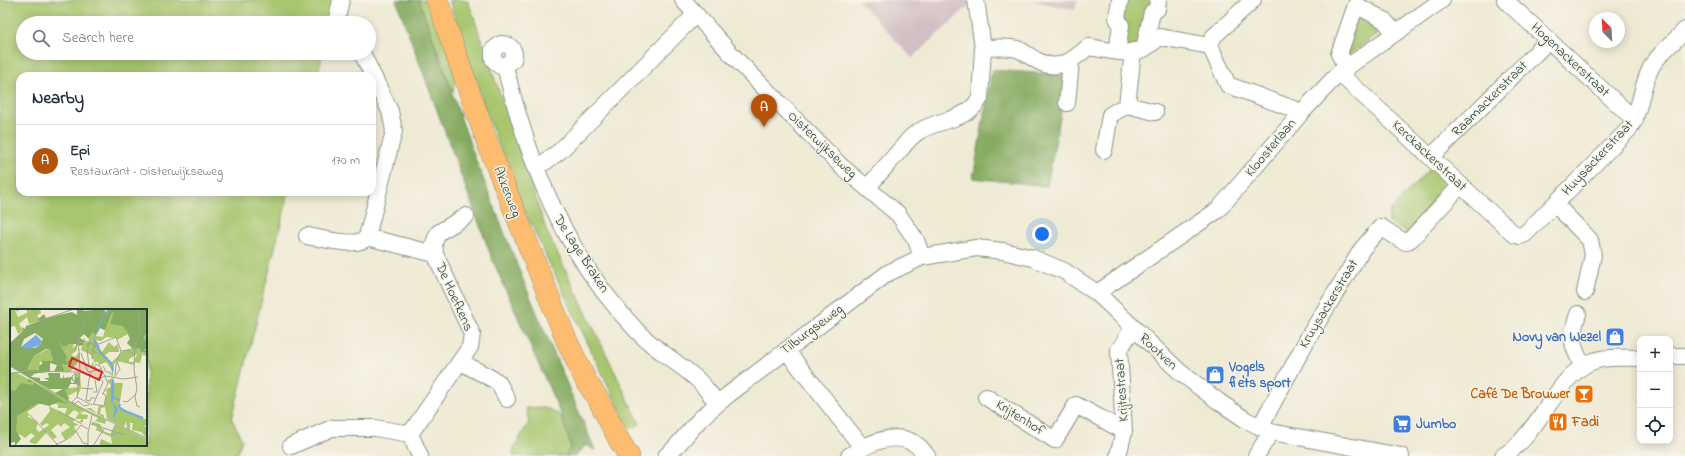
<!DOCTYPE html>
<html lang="en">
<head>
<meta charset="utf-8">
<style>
	body { margin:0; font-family:"Indie Flower",sans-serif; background:#f2f2f3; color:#1f2937 }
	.controls { position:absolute; right:12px; bottom:12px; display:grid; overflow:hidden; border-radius:8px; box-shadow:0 2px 10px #0003 }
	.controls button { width:36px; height:36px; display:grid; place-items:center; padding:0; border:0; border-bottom:1px solid #e0e1e3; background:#fff; color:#1f2937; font:20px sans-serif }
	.compass { position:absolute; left:1589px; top:12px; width:36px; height:36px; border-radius:50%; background:#fff; box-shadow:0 2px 10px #0003; rotate:336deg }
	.you { position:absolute; left:1042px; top:234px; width:14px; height:14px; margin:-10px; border:3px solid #fff; border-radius:50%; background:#1a73e8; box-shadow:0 0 0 6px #1a73e833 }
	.badge { display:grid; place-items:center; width:26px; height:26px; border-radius:50%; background:#b45309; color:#fff; font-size:13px; font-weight:700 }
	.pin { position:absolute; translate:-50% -33px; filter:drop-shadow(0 1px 2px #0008) }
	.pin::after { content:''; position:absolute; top:21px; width:14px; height:12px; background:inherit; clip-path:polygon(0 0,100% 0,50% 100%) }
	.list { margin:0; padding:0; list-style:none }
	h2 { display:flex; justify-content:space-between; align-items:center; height:52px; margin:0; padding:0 16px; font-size:17px }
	h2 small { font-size:13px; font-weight:400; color:#747a83 }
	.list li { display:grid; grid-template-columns:26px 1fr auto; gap:12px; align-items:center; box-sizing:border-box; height:72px; padding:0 16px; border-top:1px solid #e0e1e3 }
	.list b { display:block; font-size:15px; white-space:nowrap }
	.list p { margin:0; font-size:13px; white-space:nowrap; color:#747a83 }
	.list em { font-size:13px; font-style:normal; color:#747a83 }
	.icon { flex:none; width:22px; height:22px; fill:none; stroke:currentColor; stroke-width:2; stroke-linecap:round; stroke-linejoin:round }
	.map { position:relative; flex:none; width:1685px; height:456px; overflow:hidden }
	.search { position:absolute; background:#fff; box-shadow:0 2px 10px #0003; left:16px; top:16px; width:360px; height:44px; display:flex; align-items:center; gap:10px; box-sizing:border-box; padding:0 14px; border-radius:22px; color:#747a83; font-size:15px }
	.panel { position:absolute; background:#fff; box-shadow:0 2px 10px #0003; left:16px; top:72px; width:360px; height:124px; border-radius:12px }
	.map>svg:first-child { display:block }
</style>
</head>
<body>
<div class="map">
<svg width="1685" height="456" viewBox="0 0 1685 456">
	<rect width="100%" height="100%" fill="#f7f3e8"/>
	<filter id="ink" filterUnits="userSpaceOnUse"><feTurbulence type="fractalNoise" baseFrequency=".025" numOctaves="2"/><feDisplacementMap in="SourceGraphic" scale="8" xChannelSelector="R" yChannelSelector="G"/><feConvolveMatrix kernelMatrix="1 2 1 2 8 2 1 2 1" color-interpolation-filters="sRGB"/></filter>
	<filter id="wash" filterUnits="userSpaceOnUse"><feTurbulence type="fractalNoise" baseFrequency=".012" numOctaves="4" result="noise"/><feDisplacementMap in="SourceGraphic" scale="16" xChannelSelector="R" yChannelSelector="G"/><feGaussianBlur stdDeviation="0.9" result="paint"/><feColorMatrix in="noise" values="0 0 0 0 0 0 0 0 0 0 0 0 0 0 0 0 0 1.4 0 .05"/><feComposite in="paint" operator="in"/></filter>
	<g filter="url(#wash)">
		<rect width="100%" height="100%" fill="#efead4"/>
		<path fill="#d2bec3" d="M858 0H975L912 58Z
			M1030 0H1077L1075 10Z"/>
		<path fill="#a7c66e" stroke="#638251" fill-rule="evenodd" d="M0 0H335L330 23H23V53H323L317 76H20V192H289L232 419 242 440 236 456H0ZM11 310H146V445H11Z
			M419 0H434L455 77 453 92Z
			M449 0H467L471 9 547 232 640 424 629 429 521 204 484 107Z
			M1123 0H1155L1140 46H1121Z
			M1355 11 1384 26 1379 33 1347 56Z
			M1433 165 1447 178 1450 188 1410 235 1388 222 1390 211Z
			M540 407C566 412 564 424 571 447L565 456H513L514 448 529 422 526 408Z"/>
		<path fill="#85ab61" stroke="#52744a" d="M396 0H419L475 158 523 280 595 450 586 445 576 456H565L571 447 561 415 493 261Z
			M992 70 1068 75 1047 186 973 178Z"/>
	</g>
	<g filter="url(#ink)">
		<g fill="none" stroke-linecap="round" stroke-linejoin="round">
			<g stroke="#879484" stroke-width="18">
				<path id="minor" d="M683 0 733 56 842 167 898 214 916 240 922 257
					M1253 0 1213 37 1210 46 1228 85 1302 112
					M1505 0 1635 120
					M336 23 341 0
					M983 48C994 48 1006 46 1017 49 1024 51 1030 57 1036 60 1057 73 1072 61 1088 47 1105 49 1129 57 1145 48 1150 45 1155 41 1160 37L1210 46
					M1144 49 1152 12 1157 9 1158 0
					M1117 51 1121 25 1117 18 1120 0
					M505 66H500L493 59V50L501 44C511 44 516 51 513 60L505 66C529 166 567 259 639 333 657 351 679 363 698 380 705 387 711 396 718 403
					M1347 67 1339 54 1356 5 1384 20 1395 33
					M1339 73 1515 235 1520 236 1525 234 1629 129C1642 109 1640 85 1653 64 1661 52 1675 41 1685 30
					M1067 103 1071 62
					M1127 105 1155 112
					M1104 150 1110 115 1127 105 1133 51
					M1431 157 1549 40
					M545 162 560 151 695 15
					M867 188C878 175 889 163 900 150 905 145 909 138 915 134 936 118 966 123 980 98L983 48 976 0
					M1555 204 1590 240 1593 255 1585 292
					M307 236C321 238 358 249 367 237L394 131 390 111 362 53
					M367 237 435 254
					M1097 293 1218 210 1302 112 1339 73 1442 0
					M1578 314C1570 338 1571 345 1583 366
					M786 350 862 447
					M1670 356H1685
					M461 362 498 382 507 399
					M986 397 1055 440 1076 405 1124 431
					M1260 427 1308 338 1362 249 1381 227 1401 240 1406 242 1411 239 1461 185
					M410 434 470 347 472 334 435 254 434 243 438 233 466 216
					M410 434 420 456
					M291 446 332 428H375L410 434
					M666 456 674 449 701 418 728 395 888 273 922 257 976 248 1003 251 1033 258 1064 271 1097 293 1181 373 1218 401 1246 420 1271 432 1401 456
					M849 456C873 440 907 426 927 456
					M1118 456 1124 431 1119 350 1133 328
					M1256 456 1271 432
					M1503 456C1539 435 1556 376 1591 362 1606 356 1624 358 1640 358"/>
			</g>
			<g stroke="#879484" stroke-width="22">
				<path id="major" d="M437 0 490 150 566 339 586 381 597 397 619 440 629 456"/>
			</g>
			<use href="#minor" stroke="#fff" stroke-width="16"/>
			<use href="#major" stroke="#fdbc70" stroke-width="21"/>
		</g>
	</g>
	<defs>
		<g id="shop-square" transform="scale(1)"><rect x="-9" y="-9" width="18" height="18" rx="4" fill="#3f7fe0" stroke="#f7f3e8"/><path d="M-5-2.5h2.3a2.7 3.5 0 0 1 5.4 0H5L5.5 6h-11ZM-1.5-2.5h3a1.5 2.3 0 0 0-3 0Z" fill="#fff"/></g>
		<g id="bar-square" transform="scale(1)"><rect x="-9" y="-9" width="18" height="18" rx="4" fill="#e8710a" stroke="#f7f3e8"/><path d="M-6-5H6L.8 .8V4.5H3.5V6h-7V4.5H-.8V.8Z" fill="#fff"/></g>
		<g id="restaurant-square" transform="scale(1)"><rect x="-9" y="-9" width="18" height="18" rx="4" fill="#e8710a" stroke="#f7f3e8"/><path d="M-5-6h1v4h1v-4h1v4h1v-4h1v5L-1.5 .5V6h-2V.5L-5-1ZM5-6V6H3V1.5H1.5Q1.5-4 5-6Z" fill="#fff"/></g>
		<g id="supermarket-square" transform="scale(1)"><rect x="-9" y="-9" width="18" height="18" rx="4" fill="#3f7fe0" stroke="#f7f3e8"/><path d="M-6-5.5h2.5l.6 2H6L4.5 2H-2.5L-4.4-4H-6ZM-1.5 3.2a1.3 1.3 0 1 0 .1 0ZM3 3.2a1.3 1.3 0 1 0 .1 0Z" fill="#fff"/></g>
	</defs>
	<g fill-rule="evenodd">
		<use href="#shop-square" x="1615" y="337"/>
		<use href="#shop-square" x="1215" y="375"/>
		<use href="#bar-square" x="1584" y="394"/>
		<use href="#restaurant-square" x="1558" y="422"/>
		<use href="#supermarket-square" x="1402" y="424"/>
	</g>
	<g text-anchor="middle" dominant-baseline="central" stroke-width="3" stroke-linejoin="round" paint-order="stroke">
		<g font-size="14" fill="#1f3d34" stroke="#f7f3e8">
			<text transform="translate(1570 60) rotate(43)">Hogenackerstraat</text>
			<text transform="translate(1490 99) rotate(-45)">Raamackerstraat</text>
			<text transform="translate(822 145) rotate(44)">Oisterwijkseweg</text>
			<text transform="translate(1271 148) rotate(-50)">Kloosterlaan</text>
			<text transform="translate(1429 156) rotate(43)">Kerckackerstraat</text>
			<text transform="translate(1598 158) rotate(-47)">Huysackerstraat</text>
			<text transform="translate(507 192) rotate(68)">Akkerweg</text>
			<text transform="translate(581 254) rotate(57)">De Lage Braken</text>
			<text transform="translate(454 297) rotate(66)">De Hoefkens</text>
			<text transform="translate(1329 304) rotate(-59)">Kruysackerstraat</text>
			<text transform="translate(812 330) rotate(-37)">Tilburgseweg</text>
			<text transform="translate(1158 352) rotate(43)">Rootven</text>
			<text transform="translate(1122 390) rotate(-94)">Krijtestraat</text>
			<text transform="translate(1020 418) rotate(32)">Krijtenhof</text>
		</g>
		<g font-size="14" font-weight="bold" fill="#366cbe" stroke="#f7f3e8" text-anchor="start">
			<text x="1601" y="337" text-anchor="end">Novy van Wezel</text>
			<text x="1229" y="367">Vogels<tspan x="1229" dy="16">fiets sport</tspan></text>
			<text x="1416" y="424">Jumbo</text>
		</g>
		<g font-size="14" font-weight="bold" fill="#c56008" stroke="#f7f3e8" text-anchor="end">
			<text x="1570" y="394">Café De Brouwer</text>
			<text x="1572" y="422" text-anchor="start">Fadi</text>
		</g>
	</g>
	<g transform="translate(10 309)">
		<rect width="137" height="137" fill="#efead4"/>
		<path d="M0 0H8L9 3 5 1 8 8 17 4V0H30L31 4 26 7 31 12 19 15 17 8 9 15 13 22 8 25 5 17 0 18ZM95 0H137V47L133 46V43L130 54 124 53 127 45 119 50V53H124V56L107 52 104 55 102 53 113 42 122 39 117 34 120 30 118 25 107 31V29L96 28 91 32 85 31 92 43 99 33 104 38 108 35 109 43H99L94 47 104 55 103 67 101 66 102 61 96 53 89 56 88 53H84L83 56 86 57V60L81 56 84 52 81 46 71 41 73 33 78 34 81 24 86 18V27L93 28 95 21 90 19 89 21 91 9 98 4ZM35 16H36L60 34 64 35 62 39 67 36V41L61 46 65 48 70 44V62V50L60 63H55L52 55H57L55 58 61 52 56 54 57 48 49 33 59 46 52 34 56 38 59 35ZM40 39 43 52H30L29 61H17L24 47ZM5 63 96 111 95 115 85 112 88 109 74 102 72 104 71 101V105L78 106 77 110H73V113H69L72 110H65L69 104 64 101 58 107 65 110 63 113 69 116 64 117 66 123 55 131 51 124 60 118 54 114 51 118 48 115 41 121 47 128 43 130 37 123 26 135 21 134 19 132 25 127 21 124 15 129 9 125 6 133 3 131 0 133V64ZM29 95H48V99H57L55 105 39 97 40 102 30 115 32 117 37 114 39 116 29 123 26 120 28 113 17 107 20 106 17 103ZM65 64H70L71 79 68 86 67 82 58 87 60 90H57L54 80 68 78 65 74ZM104 68 103 71 104 74H113L109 98 137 111V116L134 117 137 118V129L131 123 122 121 123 114H120V121L117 120 116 112 114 118 97 110 95 98 91 99 90 105 94 106V109L76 99H81L87 105 89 96 94 97 97 83 95 81 102 77 97 72ZM83 113 90 115 93 122 101 125 105 115 137 130V137H89L91 130 102 135 101 128 86 121 87 117 81 114Z" fill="#a7c66e" fill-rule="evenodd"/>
		<path d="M67 0H74L73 2 93 0 97 4 100 0H137V23L133 29 137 32V39L133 41 137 43H131L130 39 124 40 117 34 120 30 118 25 114 29 118 25 116 20 112 22 115 20 113 17 100 15 104 3 101 5 95 21 90 19 86 26 82 23 79 30 74 25 70 29 73 31 75 29 74 33 86 36 83 42 87 43V41V44L82 43 84 36 79 35 78 42 77 34 73 33V36L69 37 68 29V36L70 42V44L65 48 70 43 68 36 66 38V35H59L56 38 53 36 59 46 49 33 57 48 56 54 59 50 61 52 57 56 52 55 55 63H44L47 56 40 54V63L30 64H50V69H53L54 64V69L62 68 63 72 61 70V74H64L65 66 66 69H69V65L67 64H69L70 77 69 75H60L58 80H55L59 92 45 84 53 80H39L0 57V34L13 22 12 18 15 20 16 17 30 12 28 10 34 5 36 9 62 3 67 6ZM25 24 33 30 30 36 25 39 11 38 14 30ZM36 40H40L43 52H30L33 54 29 57V61H17L24 47ZM28 64H38L39 69H34L39 72H30V69L21 68 24 65ZM19 70 58 95 48 93 39 97 28 94 7 107 6 122 11 130 5 137V133L0 134V84L2 81 5 82 11 74 23 76 24 73H17Z" fill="#85ab61" fill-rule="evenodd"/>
		<path d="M100 0 98 4 91 8 92 14 90 17 88 19H89V23L84 29 87 33 89 43 98 49 102 57 103 93 108 101 104 109 105 113 102 124 106 128 105 134 108 137 105 135 106 128 101 125 105 113 103 107 105 103 103 94 102 58 98 50 89 44 83 29 89 23 87 19 91 14 90 12 91 7ZM26 26 32 32 30 36 16 41 18 39 11 38Z" fill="#76aae3"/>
		<path fill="none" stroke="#76aae3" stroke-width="2" d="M88 36 89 42 101 54 103 62M103 71V89L110 91M102 75V93M110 95 109 98 115 102 133 109"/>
		<path fill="none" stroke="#9ca594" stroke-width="1" d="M24 0 29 12 64 0M128 0 130 24 125 36 124 61 127 79 125 88 127 97 130 98M68 34 73 32 89 35 106 28 111 42 118 41 125 47M77 40 79 58M71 44 77 61M82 50 84 36M85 55 90 57 98 74 93 85M0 57 66 97 137 129M93 57 96 63H100V66M77 61 84 69H90M70 62 68 29 82 0M65 63 67 75M79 63 91 60M80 64 76 91 80 92 81 89H85M0 65 15 62 69 63M65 65 62 67 63 72 67 73M106 66 110 60 107 53M105 68 106 56 111 42M90 69 96 67 113 70 128 68M71 79 83 80M83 83H87L85 71M67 88 62 93 65 95 68 92 74 97 79 96M67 88 70 63M67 88 82 96M113 92 117 93 125 86M83 95 94 97 96 87 92 84M83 96 93 73 90 69M48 102 72 115M20 106 47 135M81 115 115 126M66 122 73 134 78 135M44 137 61 128 71 116 78 120M78 137V124L82 106M83 137 94 120"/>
		<path fill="#d62828" fill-opacity="0.15" stroke="#d62828" stroke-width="2" d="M62 49 92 63 89 71 59 57Z"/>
		<rect width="137" height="137" fill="none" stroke="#1f3d34" stroke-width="2"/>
	</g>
</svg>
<div class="controls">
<button>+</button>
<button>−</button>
<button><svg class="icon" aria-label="locate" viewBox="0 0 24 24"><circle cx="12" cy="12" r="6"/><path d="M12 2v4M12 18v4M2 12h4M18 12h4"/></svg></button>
</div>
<svg class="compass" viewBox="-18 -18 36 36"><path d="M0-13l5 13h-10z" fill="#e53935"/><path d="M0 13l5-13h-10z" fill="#747a83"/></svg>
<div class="you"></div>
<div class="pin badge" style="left:764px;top:127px">A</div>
<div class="search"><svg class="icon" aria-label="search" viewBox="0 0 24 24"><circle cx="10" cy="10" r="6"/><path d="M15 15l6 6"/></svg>Search here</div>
<section class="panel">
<h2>Nearby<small></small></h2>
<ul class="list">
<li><span class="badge">A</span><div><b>Epi</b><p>Restaurant · Oisterwijkseweg</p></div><em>170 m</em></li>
</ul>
</section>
</div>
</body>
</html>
